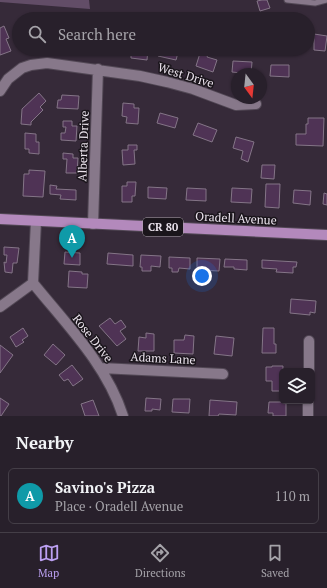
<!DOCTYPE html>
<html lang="en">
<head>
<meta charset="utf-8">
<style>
	body { margin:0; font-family:"PT Serif",serif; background:#342d37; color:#f1f3f6 }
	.controls { position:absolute; right:12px; bottom:12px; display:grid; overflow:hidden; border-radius:6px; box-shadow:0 1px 3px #0004 }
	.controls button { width:36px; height:36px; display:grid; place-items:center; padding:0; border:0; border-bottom:1px solid #443e47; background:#28202b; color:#f1f3f6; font:20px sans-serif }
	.compass { position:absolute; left:231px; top:68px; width:36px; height:36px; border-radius:50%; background:#28202b; box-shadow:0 1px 3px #0004; rotate:165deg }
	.you { position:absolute; left:202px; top:276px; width:14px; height:14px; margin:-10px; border:3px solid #fff; border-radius:50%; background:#1a73e8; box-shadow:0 0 0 6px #1a73e833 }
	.badge { display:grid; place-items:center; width:26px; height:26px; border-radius:50%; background:#bca0f2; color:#fff; font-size:13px; font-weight:700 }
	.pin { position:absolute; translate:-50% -33px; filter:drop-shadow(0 1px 2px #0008) }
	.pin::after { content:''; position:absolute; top:21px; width:14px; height:12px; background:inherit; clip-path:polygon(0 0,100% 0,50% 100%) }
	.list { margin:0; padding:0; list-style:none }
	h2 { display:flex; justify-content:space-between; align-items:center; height:52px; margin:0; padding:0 16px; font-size:17px }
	h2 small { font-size:13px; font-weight:400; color:#a5a3a9 }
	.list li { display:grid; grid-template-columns:26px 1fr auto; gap:12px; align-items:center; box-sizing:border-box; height:56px; margin:0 8px 8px; padding:0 8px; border:1px solid #443e47; border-radius:6px }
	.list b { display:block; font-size:15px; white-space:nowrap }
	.list p { margin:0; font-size:13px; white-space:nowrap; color:#a5a3a9 }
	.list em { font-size:13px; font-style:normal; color:#a5a3a9 }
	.icon { flex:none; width:22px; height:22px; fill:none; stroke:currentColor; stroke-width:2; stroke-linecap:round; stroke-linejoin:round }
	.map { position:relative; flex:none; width:327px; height:416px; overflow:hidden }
	.search { position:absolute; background:#28202b; box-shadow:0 1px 3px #0004; left:12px; right:12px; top:12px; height:44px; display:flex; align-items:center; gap:10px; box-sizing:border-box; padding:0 14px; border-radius:22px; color:#a5a3a9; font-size:15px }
	.sheet { height:116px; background:#28202b }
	nav { display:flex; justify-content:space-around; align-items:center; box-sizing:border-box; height:56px; border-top:1px solid #443e47; background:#28202b; font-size:11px; color:#a5a3a9 }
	nav a { display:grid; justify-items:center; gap:2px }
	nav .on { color:#bca0f2 }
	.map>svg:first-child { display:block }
</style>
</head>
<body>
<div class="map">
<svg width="327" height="416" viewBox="0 0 327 416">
	<rect width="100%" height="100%" fill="#362a39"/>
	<path fill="#624d67" d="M0 0H89L90 9 0 2Z"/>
	<path fill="#4f3355" stroke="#847587" d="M262 0H267L270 8 260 11 257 1Z
		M4 26 9 38 6 39 11 51 0 55V28Z
		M314 34 327 36 325 51 314 50Z
		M75 49H91V51H75Z
		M98 49H120L119 55 98 54Z
		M127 49H148L147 60 131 58V54L127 53Z
		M160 49H179L176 60 158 56Z
		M201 50 209 52 207 57 217 60 213 72 196 66Z
		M233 61 252 62 251 74 232 72Z
		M271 65H289V77L270 76Z
		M39 93 46 101 40 107 43 110 31 122V125L21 124 22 109Z
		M62 95 79 96 78 109 57 108 58 100H61Z
		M123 103 134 104V108H139L138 124 126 123 127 117 122 116Z
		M160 113 178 118 175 128 157 123Z
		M308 118H324L323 146 296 145V134H306V124H308Z
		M63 121H72V126H77L76 141 61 140V133H65L66 127H63Z
		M198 123 217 130 212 142 193 135Z
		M25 133 36 134V142H39V154L29 153V149H25Z
		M236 137 254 142 248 162 241 159 243 151 233 148Z
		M128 145H137V150H134L135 164 123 165 122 150H128Z
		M63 153 73 154V158H78L77 173H66L67 159H63Z
		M262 165H275L274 179 261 178Z
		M29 170 45 171 43 197 23 196 24 174H29Z
		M127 182H136L135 196H132V202H122V186H127Z
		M266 184H280L279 208 265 207Z
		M50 185 57 186 56 189 76 190V200L60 199 61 195 50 194Z
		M148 187 167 188 166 199 148 198Z
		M187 188 206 189V201L186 200Z
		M232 188 252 189 251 203 231 202Z
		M294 190 311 191 310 205 293 203Z
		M324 193 327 194V205L323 204Z
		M4 247 19 248 17 263H13L12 273 5 272 4 262 6 263 7 255H4Z
		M65 252 80 253V265L64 264Z
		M108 253 133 255V266L107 264Z
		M141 255 161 256 160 267 151 266V271H142V267H140Z
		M169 257 190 258V269L179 268 178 272H172V268H169Z
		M197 258 220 259 219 271 197 270Z
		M225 259 247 260V270L234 269V267H224Z
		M262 260 297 262 296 267H293V273L276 272 277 269 262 268Z
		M69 271 82 272V274H88L87 288 68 287Z
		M291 299 316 301 315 313 310 312V315L290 313Z
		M110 318 115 324 121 320 126 327 120 331 126 339 117 346 99 326Z
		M23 328 28 336 22 340 24 342 16 347 10 337Z
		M263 328H274V344H276V353H262Z
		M146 333 154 334V351H138L139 337 146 338Z
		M185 335 194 336 193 354 174 353V340H184Z
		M216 336 234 338 232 356 214 354Z
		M53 344 65 355 56 365 44 355Z
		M0 345 13 355 0 373Z
		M72 365 83 379 73 386 68 379 64 381 59 375Z
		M272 366H283L282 391H272V381H266V367H272Z
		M0 398 9 404 1 416H0Z
		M146 398 161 399 160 410 152 409V411H145Z
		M173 399H190L189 413 172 412Z
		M93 400 99 416H85L81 404Z
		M210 400 237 402 236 415 219 414 218 416H209Z
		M269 402H286V416H273V413H268Z"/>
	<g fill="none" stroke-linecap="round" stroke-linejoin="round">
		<g stroke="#524855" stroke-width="7">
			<path id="lane" d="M287 0 315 3 327 0"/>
		</g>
		<g stroke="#524855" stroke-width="12">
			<path id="street" d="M0 91 8 79 22 68 31 65 47 63 140 76 167 82 193 89 236 105 256 104
				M93 224 98 69
				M33 283C66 324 107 365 123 416
				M0 307 33 283 36 221
				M101 368 223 374
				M309 371V341
				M308 416V401"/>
		</g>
		<g stroke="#524855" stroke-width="12">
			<path id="primary" d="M0 219 327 235"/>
		</g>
		<use href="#lane" stroke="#87788a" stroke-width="5"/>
		<use href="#street" stroke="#87788a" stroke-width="10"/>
		<use href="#primary" stroke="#b389bc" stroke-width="10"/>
	</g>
	<g text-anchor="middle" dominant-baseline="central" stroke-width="3" stroke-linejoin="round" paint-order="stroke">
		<rect fill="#1a151b" stroke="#aca4ad" stroke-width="1" x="143" y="218" width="40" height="18" rx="3"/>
		<g font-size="11" font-weight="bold" fill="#eae2ec">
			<text x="163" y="227">CR 80</text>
		</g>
		<g font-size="12" fill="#eae2ec" stroke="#1a151b">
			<text transform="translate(186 75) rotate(17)">West Drive</text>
			<text transform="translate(83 146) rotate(-88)">Alberta Drive</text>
			<text transform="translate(236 218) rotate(3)">Oradell Avenue</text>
			<text transform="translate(93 338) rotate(52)">Rose Drive</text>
			<text transform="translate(163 358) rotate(3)">Adams Lane</text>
		</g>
	</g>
</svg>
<div class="controls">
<button><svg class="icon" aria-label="layers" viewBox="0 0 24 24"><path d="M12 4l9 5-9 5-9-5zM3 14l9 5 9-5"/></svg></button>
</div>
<svg class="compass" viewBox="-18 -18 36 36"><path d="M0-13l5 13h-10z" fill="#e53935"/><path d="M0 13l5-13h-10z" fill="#a5a3a9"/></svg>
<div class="you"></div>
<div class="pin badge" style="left:72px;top:258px;background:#0f9aa8">A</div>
<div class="search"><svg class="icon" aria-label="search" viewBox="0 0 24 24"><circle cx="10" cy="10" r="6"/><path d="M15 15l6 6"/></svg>Search here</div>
</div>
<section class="sheet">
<h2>Nearby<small></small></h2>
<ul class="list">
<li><span class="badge" style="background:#0f9aa8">A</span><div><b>Savino's Pizza</b><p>Place · Oradell Avenue</p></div><em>110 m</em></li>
</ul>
</section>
<nav>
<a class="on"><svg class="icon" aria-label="map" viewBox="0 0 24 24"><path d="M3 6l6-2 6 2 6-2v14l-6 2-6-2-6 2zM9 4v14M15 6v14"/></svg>Map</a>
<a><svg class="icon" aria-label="directions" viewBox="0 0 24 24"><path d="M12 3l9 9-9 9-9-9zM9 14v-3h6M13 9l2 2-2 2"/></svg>Directions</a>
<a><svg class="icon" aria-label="saved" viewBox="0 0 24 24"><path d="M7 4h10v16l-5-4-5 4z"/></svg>Saved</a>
</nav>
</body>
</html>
